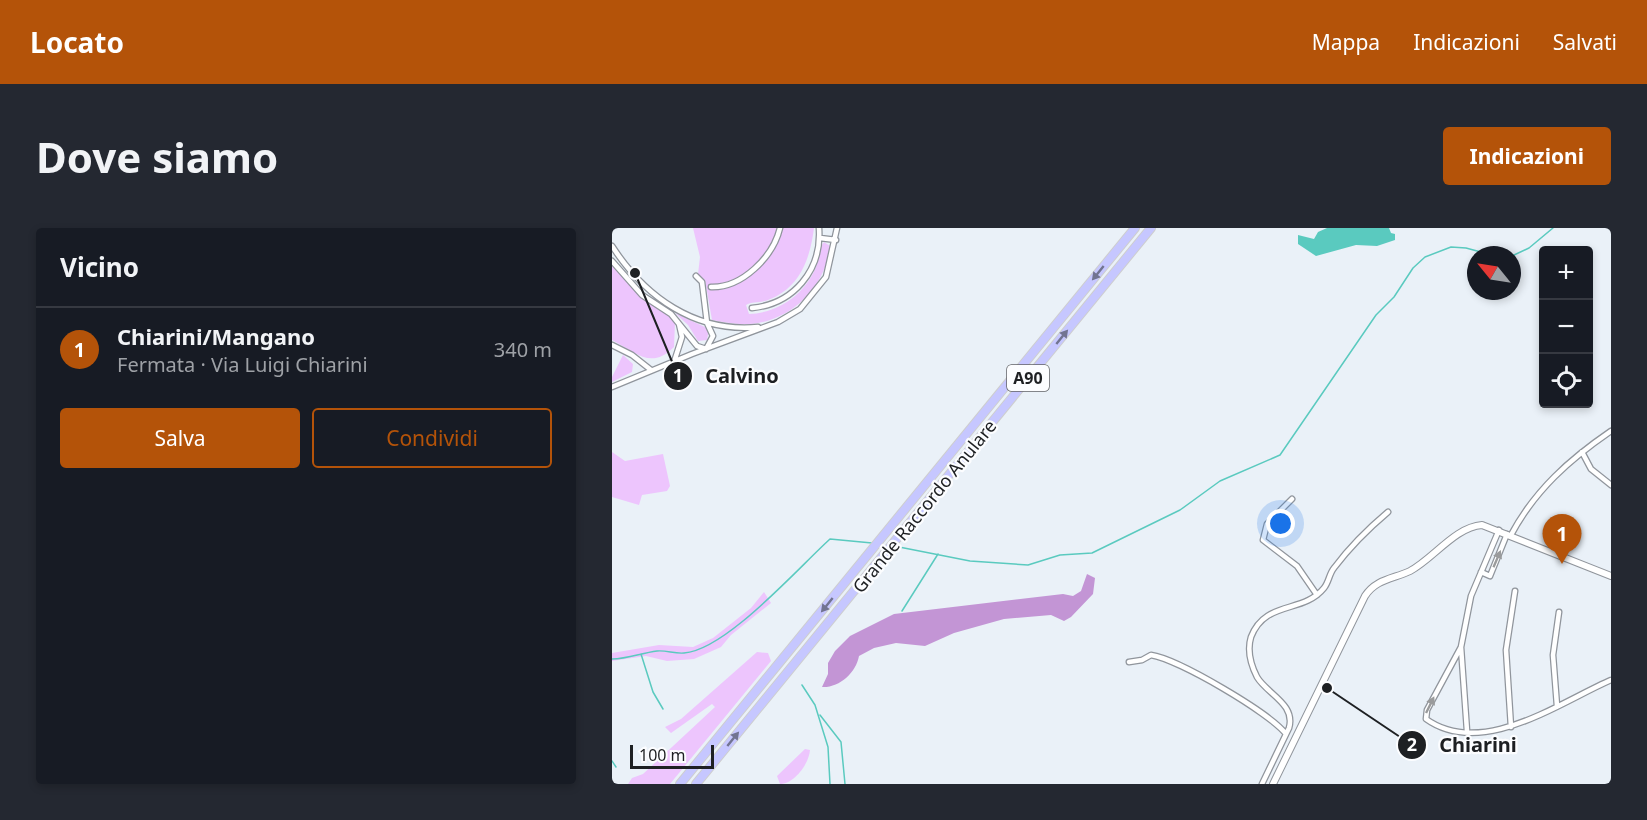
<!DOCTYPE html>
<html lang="it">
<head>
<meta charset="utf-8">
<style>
	body { margin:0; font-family:"Noto Sans",sans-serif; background:#242831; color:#f1f3f6 }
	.controls { position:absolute; right:18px; top:18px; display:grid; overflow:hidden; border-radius:6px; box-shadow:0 3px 9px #0003 }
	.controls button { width:54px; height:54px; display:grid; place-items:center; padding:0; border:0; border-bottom:2px solid #363941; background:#171b24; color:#f1f3f6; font:30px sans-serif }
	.compass { position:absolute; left:855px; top:18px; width:54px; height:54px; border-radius:50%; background:#171b24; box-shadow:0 3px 9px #0003; rotate:300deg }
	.scale { position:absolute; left:18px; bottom:15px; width:84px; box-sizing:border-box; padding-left:6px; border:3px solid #1e2023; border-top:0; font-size:16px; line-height:21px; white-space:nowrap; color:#1e2023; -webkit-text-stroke:4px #fcfdff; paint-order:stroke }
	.you { position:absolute; left:669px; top:296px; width:21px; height:21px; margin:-15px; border:4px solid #fff; border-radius:50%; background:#1a73e8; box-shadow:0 0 0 9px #1a73e833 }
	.badge { display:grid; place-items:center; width:39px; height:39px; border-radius:50%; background:#b45309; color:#fff; font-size:20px; font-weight:700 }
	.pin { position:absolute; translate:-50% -50px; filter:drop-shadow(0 2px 3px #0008) }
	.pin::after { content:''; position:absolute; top:32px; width:21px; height:18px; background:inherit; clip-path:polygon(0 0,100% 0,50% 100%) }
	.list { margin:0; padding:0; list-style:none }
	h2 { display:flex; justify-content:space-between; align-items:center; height:78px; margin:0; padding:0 24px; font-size:26px }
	h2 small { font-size:20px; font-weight:400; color:#9ea1a6 }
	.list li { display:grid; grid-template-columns:39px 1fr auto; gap:18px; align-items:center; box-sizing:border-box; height:84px; padding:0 24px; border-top:2px solid #363941 }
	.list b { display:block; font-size:22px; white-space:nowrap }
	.list p { margin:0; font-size:20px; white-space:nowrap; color:#9ea1a6 }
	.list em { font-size:20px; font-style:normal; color:#9ea1a6 }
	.actions { display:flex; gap:12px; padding:18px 24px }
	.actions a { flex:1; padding:14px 0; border:2px solid #b45309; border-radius:6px; text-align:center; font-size:21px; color:#b45309 }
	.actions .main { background:#b45309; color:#fff }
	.icon { flex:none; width:33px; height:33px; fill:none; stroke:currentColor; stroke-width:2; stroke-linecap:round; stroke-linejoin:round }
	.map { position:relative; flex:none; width:999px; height:556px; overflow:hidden; border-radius:6px }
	header { display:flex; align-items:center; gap:36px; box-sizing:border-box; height:84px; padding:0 30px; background:#b45309; color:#fff }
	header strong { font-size:28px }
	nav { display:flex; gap:33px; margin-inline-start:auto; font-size:21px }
	.intro { display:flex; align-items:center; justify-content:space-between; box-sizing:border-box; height:144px; padding:0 36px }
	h1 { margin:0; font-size:42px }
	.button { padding:15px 27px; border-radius:6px; background:#b45309; color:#fff; font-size:21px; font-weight:700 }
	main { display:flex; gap:36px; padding:0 36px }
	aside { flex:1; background:#171b24; border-radius:6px; box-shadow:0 3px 9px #0003 }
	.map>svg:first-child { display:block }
</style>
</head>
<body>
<header>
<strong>Locato</strong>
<nav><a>Mappa</a><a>Indicazioni</a><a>Salvati</a></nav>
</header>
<div class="intro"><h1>Dove siamo</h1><a class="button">Indicazioni</a></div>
<main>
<aside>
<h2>Vicino<small></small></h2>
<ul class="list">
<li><span class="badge">1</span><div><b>Chiarini/Mangano</b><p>Fermata · Via Luigi Chiarini</p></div><em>340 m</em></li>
</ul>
<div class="actions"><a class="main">Salva</a><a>Condividi</a></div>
</aside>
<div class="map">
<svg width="999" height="556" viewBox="0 0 999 556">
	<rect width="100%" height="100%" fill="#eaf1f8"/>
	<path fill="#edc5fd" d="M81 0H202C198 31 188 60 156 72 148 75 140 73 134 77L137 86C167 85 195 65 205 36 208 29 207 20 212 14L218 18C214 59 178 94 137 96 125 97 112 94 100 92L93 52 86 46 88 29Z
		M0 33 12 49 63 94 62 119C39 142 25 125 0 112Z
		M63 85 97 101 95 112 86 113 76 97Z
		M11 127 21 136 20 144 0 154V149Z
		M0 224 13 233 51 226 58 258 55 263 30 267 27 277 0 269Z
		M152 364 159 375 119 407 109 419 82 431 55 433 34 428 0 433V425L47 417 81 419 101 410 139 380Z
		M145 424 156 425 159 433 58 556H16L20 550 31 546 103 479 100 476 59 505 53 499 69 491Z
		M193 521 198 522C197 536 182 556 168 556L165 548Z"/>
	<path fill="#c395d5" d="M475 346 483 350 481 366 459 389 452 393 439 387 392 391 342 405 313 418 284 415 262 420 247 428C244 445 227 460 210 459L216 446V435L223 423 238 408 282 386 451 366 461 368 469 363Z"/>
	<path fill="#5acabf" d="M715 0H777L779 5 783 6V12L765 18 744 17 704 28 686 16V7L702 11 706 4Z"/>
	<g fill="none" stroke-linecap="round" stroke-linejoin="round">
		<path stroke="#5acabf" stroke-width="1.5" d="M900 28 917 20 941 0
			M282 318 358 333 416 337 448 327 480 325 568 282 608 253 668 227 764 87 782 69 801 40 813 29 839 19 854 20 880 27
			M290 383 326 326
			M29 426 41 464 51 481
			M0 431C16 431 29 425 45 423 54 422 63 426 72 425 114 422 186 340 218 311L260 315
			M190 457 203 477 216 519 218 556
			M208 487 229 514 233 556
			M0 533 4 539"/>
		<g stroke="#90959c" stroke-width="7">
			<path id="minor" d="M208 10 224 12
				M0 18C33 69 83 105 146 99
				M0 33 30 67 59 86 85 118 94 121
				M84 48 90 54 95 95 101 108 94 121
				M99 59C130 60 161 29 168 0
				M140 80C181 76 210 43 207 0
				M0 117 20 127 39 142
				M62 134 70 109 67 96
				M0 159 80 126 166 94 188 81 214 49 225 0
				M970 224 979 241 999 257
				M680 271 655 296 651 312 685 338 705 367
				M887 302 859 368 849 419 815 482 814 491C870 531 948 474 999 452
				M899 307C923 262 958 231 999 203
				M869 344 878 348 895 306
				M849 419 855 503
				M517 434 530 432 539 427C566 431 658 485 674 506
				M945 478 941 427 947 384
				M899 499 894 422 903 363
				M650 556 677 500C684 476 655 466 645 449 639 437 635 422 639 409 653 372 691 386 712 360 717 354 717 346 722 340 737 320 757 300 776 284"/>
		</g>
		<g stroke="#90959c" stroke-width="8">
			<path id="tertiary" d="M661 556 753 368C764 351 781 351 798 343 821 331 843 299 870 297L999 348"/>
		</g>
		<g stroke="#cececf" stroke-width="10">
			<path id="motorway" d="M68 556 523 0
				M84 556 539 0"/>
		</g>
		<use href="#minor" stroke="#fff" stroke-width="4.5"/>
		<use href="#tertiary" stroke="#fff" stroke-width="6"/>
		<use href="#motorway" stroke="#c6c7ff" stroke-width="8"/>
	</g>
	<defs><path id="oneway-solid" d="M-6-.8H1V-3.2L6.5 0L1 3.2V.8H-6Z" transform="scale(1.5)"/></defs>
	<g fill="#727491">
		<use href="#oneway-solid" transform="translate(486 45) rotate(129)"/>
		<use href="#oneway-solid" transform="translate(450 109) rotate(-51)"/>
		<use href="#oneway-solid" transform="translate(215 377) rotate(129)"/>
		<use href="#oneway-solid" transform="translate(121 511) rotate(-51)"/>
	</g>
	<g fill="#9a9b9c">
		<use href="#oneway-solid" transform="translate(885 331) rotate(-67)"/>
		<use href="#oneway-solid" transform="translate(818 477) rotate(-64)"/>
	</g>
	<g text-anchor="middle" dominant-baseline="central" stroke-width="4.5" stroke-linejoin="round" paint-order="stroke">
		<rect fill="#fcfdff" stroke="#616265" stroke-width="1.5" x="395" y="137" width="42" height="26" rx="4.5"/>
		<g font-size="16" font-weight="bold" fill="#1e2023">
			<text x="416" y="150">A90</text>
		</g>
		<g font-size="18" fill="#1e2023" stroke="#fcfdff">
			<text transform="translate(312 278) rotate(-51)">Grande Raccordo Anulare</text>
		</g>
	</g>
	<path fill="none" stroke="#1e2023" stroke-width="2" d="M23 45L66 148M715 460L800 517"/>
	<g fill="#1e2023" stroke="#fcfdff" stroke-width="2">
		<circle cx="23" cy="45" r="6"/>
		<circle cx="715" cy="460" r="6"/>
		<circle cx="66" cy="148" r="15"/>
		<circle cx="800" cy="517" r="15"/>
	</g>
	<g font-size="18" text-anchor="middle" font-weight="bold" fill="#fff">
		<text x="66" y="154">1</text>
		<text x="800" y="523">2</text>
	</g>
	<g font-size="20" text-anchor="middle" font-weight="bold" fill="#1e2023" stroke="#fcfdff" stroke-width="4.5" stroke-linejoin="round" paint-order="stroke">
		<text x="130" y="155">Calvino</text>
		<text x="866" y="524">Chiarini</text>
	</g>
</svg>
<div class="controls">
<button>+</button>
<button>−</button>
<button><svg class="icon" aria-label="locate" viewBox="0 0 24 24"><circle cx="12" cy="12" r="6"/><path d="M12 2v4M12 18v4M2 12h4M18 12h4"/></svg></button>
</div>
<svg class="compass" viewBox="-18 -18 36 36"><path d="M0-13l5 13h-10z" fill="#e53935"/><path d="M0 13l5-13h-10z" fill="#9ea1a6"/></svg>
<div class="scale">100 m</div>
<div class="you"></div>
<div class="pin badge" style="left:950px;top:336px">1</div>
</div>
</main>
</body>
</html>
